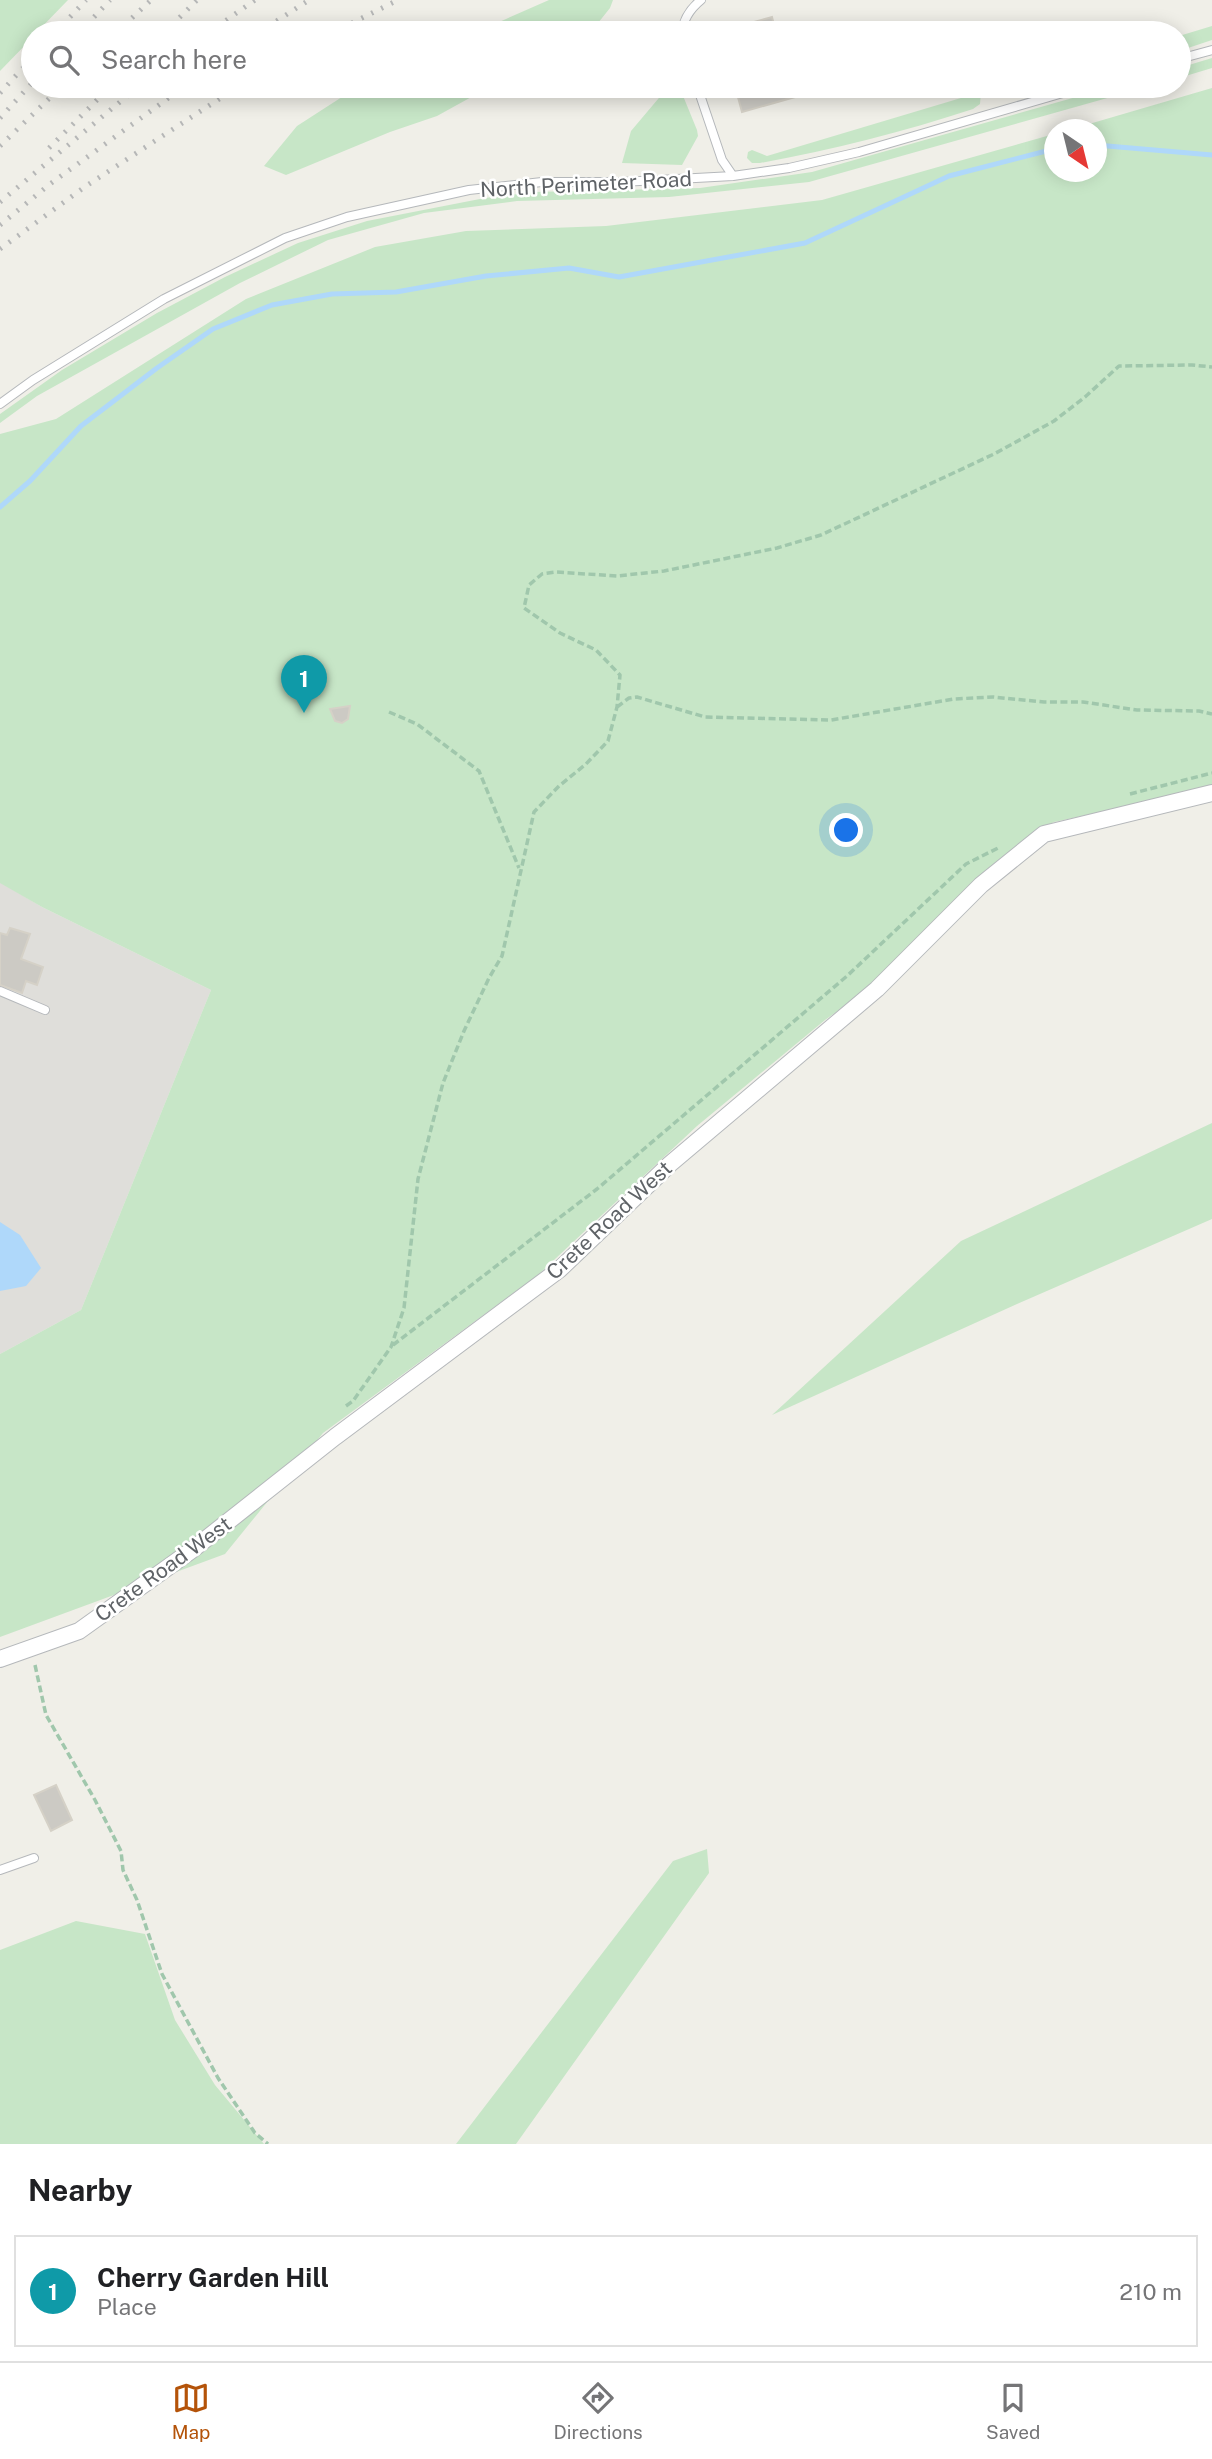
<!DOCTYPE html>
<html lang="en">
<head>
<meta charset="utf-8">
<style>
	body { margin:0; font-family:"Public Sans",sans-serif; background:#f2f2f2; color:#202124 }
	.compass { position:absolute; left:1044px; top:119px; width:63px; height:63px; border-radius:50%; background:#fff; box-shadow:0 4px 18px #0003; rotate:145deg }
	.you { position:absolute; left:847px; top:831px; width:24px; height:24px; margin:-18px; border:5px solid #fff; border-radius:50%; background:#1a73e8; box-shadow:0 0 0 10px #1a73e833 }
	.badge { display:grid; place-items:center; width:46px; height:46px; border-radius:50%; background:#b45309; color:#fff; font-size:23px; font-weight:700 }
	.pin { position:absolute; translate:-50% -58px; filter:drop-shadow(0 2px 4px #0008) }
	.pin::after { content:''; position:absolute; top:37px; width:24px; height:21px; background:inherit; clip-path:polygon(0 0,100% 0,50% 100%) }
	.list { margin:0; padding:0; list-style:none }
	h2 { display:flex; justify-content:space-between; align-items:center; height:91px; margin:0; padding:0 28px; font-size:30px }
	h2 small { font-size:23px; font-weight:400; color:#757577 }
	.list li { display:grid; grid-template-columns:46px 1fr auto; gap:21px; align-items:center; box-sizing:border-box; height:112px; margin:0 14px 14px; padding:0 14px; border:2px solid #e0e0e0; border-radius:0px }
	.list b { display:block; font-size:26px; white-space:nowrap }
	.list p { margin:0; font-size:23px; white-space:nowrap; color:#757577 }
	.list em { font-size:23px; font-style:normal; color:#757577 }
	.icon { flex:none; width:38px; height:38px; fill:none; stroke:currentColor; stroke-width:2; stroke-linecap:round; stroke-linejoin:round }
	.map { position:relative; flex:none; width:1212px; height:2144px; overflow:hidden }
	.search { position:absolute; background:#fff; box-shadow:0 4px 18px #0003; left:21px; right:21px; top:21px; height:77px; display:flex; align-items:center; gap:18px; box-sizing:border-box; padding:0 24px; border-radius:38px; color:#757577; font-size:26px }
	.sheet { height:217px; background:#fff }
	nav { display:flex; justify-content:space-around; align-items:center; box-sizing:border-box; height:98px; border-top:2px solid #e0e0e0; background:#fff; font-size:19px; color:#757577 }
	nav a { display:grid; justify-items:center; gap:4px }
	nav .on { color:#b45309 }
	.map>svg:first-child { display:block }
</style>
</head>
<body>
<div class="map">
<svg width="1212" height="2144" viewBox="0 0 1212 2144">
	<rect width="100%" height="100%" fill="#f0efe8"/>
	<path fill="#dfdeda" d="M0 882 42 907 211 990 81 1310 0 1354Z"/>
	<path fill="#c7e6c7" d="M0 0H68L36 33H33V37L0 71Z
		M549 0H613L610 8 590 33H474Z
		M1212 26V40L1179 51V36Z
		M1212 58V68L1179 78V68Z
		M359 86H532L506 95H475L437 116 390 132 286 175 264 166 297 126Z
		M669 86H679L697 130 698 136 682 165 622 163 631 131Z
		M1003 86H1058C1047 89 1015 102 1005 96 1003 95 999 90 998 87Z
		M1115 86H1150L809 182 669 197 517 201 424 213 328 240 240 283 37 396 0 423V414L62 370 157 313 225 277 298 243 367 221 485 198 534 192 700 188 812 172Z
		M1212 88V788L1054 822 1036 831 1017 845 871 987 825 1020 697 1126 538 1275 323 1433 225 1554 0 1637V1354L81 1310 211 990 42 907 0 883V434L56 419 246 299 375 247 466 231 606 226 822 200 1054 134V172H1096V130L1072 129Z
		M981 92 980 104 973 109C903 132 832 150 760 163H752L747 158 748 152 752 150 767 156Z
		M1212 1123V1219L1017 1304 772 1415 961 1241Z
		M707 1849 709 1873 516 2144H456L673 1861Z
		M76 1921 145 1934 175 2020 215 2085 264 2144H0V1950Z"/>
	<path fill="#afd8fa" d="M0 1222 20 1235 41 1268 26 1286 0 1291Z"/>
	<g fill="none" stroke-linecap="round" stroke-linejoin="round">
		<path stroke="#afd8fa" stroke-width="5" d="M1096 145 1212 155
			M0 507 30 481 81 426 157 368 213 329 272 305 332 294 396 292 486 276 569 268 619 277 805 243 949 176 1054 149"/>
	</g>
	<path fill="#cccac4" stroke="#d5d1c7" stroke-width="2" d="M772 17 776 33H728V29Z
		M735 86H791L795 97 742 112Z
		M350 706 348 719 342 723 335 721 330 709Z
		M10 928 30 934 21 959 43 967 37 985 26 981 22 993 0 985V933L7 935Z
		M56 1785 72 1820 51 1831 34 1795Z"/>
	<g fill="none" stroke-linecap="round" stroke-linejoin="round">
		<g stroke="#b5b8bb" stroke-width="10">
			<path id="service" d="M682 33C683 19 690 9 701 0
				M1179 59 1212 50
				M697 86 722 160 733 176
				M0 404 33 380 164 299 285 238 347 217 469 190 542 182H621L733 176 789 168 859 152 1087 86
				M0 991 45 1010
				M0 1870 34 1858"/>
		</g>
		<g stroke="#b5b8bb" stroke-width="18">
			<path id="minor" d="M0 1659 79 1631 192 1550 335 1437 560 1269 670 1164 877 989 981 885 1044 834 1212 793"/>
		</g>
		<path stroke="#a0c7ac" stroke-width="3.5" stroke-dasharray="7 3.5" stroke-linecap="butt" d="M617 707 629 698 637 697 705 717 831 720 954 699 993 697 1044 702H1083L1137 710 1199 711 1212 714
			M389 712 417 724 479 771 519 868
			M1130 794 1212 773
			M393 1345 597 1189 847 976 966 864 1000 847
			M346 1406 353 1401 391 1347 404 1308 418 1179 443 1083 464 1031 489 978 502 956 534 812 559 786 586 764 608 741 617 707 620 675 596 650 560 633 524 608 529 585 542 574 556 572 617 576 664 571 777 548 821 535 994 454 1054 421 1085 397 1119 366 1192 365 1212 367
			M35 1665 46 1715 95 1800 121 1851 123 1870 137 1900 162 1974 218 2078 255 2133 268 2144"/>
		<use href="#service" stroke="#fff" stroke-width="8"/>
		<use href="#minor" stroke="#fff" stroke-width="16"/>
		<path stroke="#b6b7b7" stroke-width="5" stroke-dasharray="2 9" stroke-linecap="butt" d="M55 33 86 0
			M79 33 110 0
			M116 33 151 0
			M164 33 197 0
			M208 33 255 0
			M258 33 309 0
			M332 33 398 0
			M0 93 33 57
			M0 118 33 82
			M0 146 62 86
			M49 148 111 86
			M0 202 139 86
			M0 225 50 184 185 86
			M0 249 86 186 239 86"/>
	</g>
	<g text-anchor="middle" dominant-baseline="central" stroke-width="5" stroke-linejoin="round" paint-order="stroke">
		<g font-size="21" fill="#5f6367" stroke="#fff">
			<text transform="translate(586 184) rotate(-3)">North Perimeter Road</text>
			<text transform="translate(609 1220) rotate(-43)">Crete Road West</text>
			<text transform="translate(163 1569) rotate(-36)">Crete Road West</text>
		</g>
	</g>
</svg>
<svg class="compass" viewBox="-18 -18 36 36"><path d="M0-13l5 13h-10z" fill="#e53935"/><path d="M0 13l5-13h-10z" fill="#757577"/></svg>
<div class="you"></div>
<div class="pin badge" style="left:304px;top:713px;background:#0f9aa8">1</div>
<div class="search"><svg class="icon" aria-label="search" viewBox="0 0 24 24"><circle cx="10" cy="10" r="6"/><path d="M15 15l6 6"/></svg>Search here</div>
</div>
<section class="sheet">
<h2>Nearby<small></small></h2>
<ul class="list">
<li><span class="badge" style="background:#0f9aa8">1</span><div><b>Cherry Garden Hill</b><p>Place</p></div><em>210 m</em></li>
</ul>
</section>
<nav>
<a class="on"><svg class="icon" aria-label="map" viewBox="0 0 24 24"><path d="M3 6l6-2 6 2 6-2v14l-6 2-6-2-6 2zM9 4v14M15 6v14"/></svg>Map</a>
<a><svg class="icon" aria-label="directions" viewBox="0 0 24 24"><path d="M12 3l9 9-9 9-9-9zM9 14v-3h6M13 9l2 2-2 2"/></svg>Directions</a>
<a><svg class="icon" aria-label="saved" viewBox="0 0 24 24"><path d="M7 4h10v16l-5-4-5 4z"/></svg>Saved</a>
</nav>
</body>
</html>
